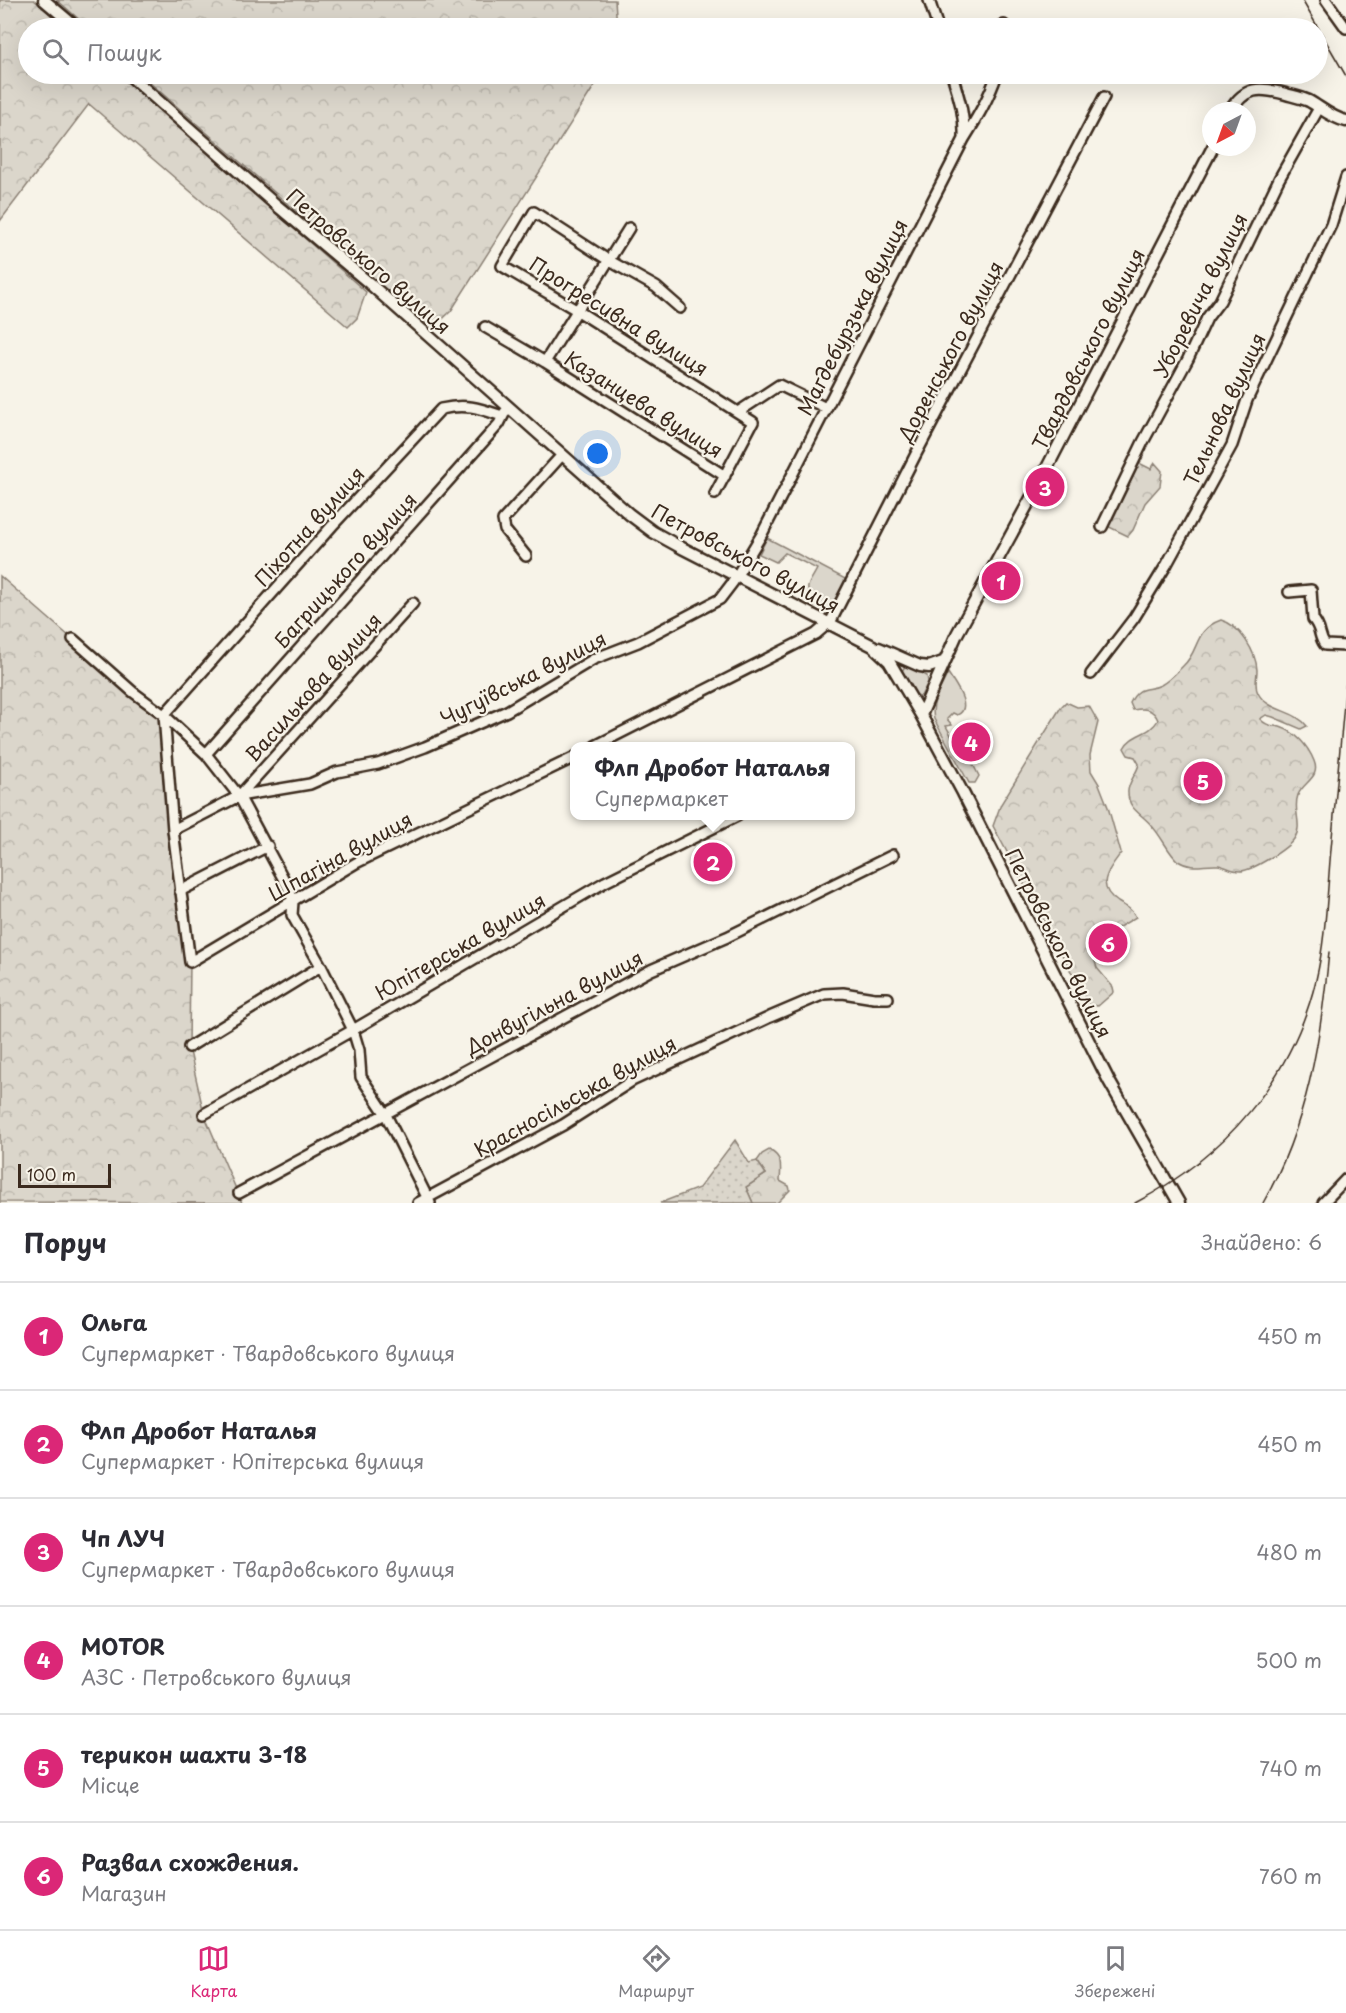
<!DOCTYPE html>
<html lang="uk">
<head>
<meta charset="utf-8">
<style>
	body { margin:0; font-family:"Playpen Sans",sans-serif; background:#f2f2f3; color:#2b2b33 }
	.compass { position:absolute; left:1202px; top:102px; width:54px; height:54px; border-radius:50%; background:#fff; box-shadow:0 6px 24px #0002; rotate:221deg }
	.scale { position:absolute; left:18px; bottom:15px; width:93px; box-sizing:border-box; padding-left:6px; border:3px solid #3b2a1e; border-top:0; font-size:16px; line-height:21px; white-space:nowrap; color:#3b2a1e; -webkit-text-stroke:4px #f7f3e8; paint-order:stroke }
	.you { position:absolute; left:598px; top:454px; width:21px; height:21px; margin:-15px; border:4px solid #fff; border-radius:50%; background:#1a73e8; box-shadow:0 0 0 9px #1a73e833 }
	.badge { display:grid; place-items:center; width:39px; height:39px; border-radius:50%; background:#db2777; color:#fff; font-size:20px; font-weight:700 }
	.pin { position:absolute; translate:-50% -50%; border:3px solid #fff; box-shadow:0 2px 6px #0006 }
	.popup { position:absolute; left:570px; top:742px; width:285px; height:78px; box-sizing:border-box; display:grid; place-content:center; border-radius:12px; background:#fff; filter:drop-shadow(0 2px 4px #0005); font-size:20px; white-space:nowrap; color:#7c7c81 }
	.popup b { font-size:22px; color:#2b2b33 }
	.popup::after { content:''; position:absolute; left:50%; top:100%; margin-left:-12px; border:12px solid transparent; border-top-color:#fff }
	.list { margin:0; padding:0; list-style:none }
	h2 { display:flex; justify-content:space-between; align-items:center; height:78px; margin:0; padding:0 24px; font-size:26px }
	h2 small { font-size:20px; font-weight:400; color:#7c7c81 }
	.list li { display:grid; grid-template-columns:39px 1fr auto; gap:18px; align-items:center; box-sizing:border-box; height:108px; padding:0 24px; border-top:2px solid #e1e1e2 }
	.list b { display:block; font-size:22px; white-space:nowrap }
	.list p { margin:0; font-size:20px; white-space:nowrap; color:#7c7c81 }
	.list em { font-size:20px; font-style:normal; color:#7c7c81 }
	.icon { flex:none; width:33px; height:33px; fill:none; stroke:currentColor; stroke-width:2; stroke-linecap:round; stroke-linejoin:round }
	.map { position:relative; flex:none; width:1346px; height:1203px; overflow:hidden }
	.search { position:absolute; background:#fff; box-shadow:0 6px 24px #0002; left:18px; right:18px; top:18px; height:66px; display:flex; align-items:center; gap:15px; box-sizing:border-box; padding:0 21px; border-radius:33px; color:#7c7c81; font-size:22px }
	.sheet { height:726px; background:#fff }
	nav { display:flex; justify-content:space-around; align-items:center; box-sizing:border-box; height:84px; border-top:2px solid #e1e1e2; background:#fff; font-size:16px; color:#7c7c81 }
	nav a { display:grid; justify-items:center; gap:3px }
	nav .on { color:#db2777 }
	.map>svg:first-child { display:block }
</style>
</head>
<body>
<div class="map">
<svg width="1346" height="1203" viewBox="0 0 1346 1203">
	<defs>
		<pattern id="forest-crowns" width="20" height="18" patternUnits="userSpaceOnUse" patternTransform="scale(1.5)"><rect width="20" height="18" fill="#dbd6cb"/><path d="M2 6a3 3 0 1 1 6 0M12 15a3 3 0 1 1 6 0" fill="none" stroke="#bdb8ae"/></pattern>
		<pattern id="garden-dots" width="8" height="8" patternUnits="userSpaceOnUse" patternTransform="scale(1.5)"><rect width="8" height="8" fill="#dbd6cb"/><path d="M2 2h.1M6 6h.1" fill="none" stroke="#bdb8ae" stroke-width="1.8" stroke-linecap="round"/></pattern>
	</defs>
	<rect width="100%" height="100%" fill="#f7f3e8"/>
	<filter id="ink" filterUnits="userSpaceOnUse"><feTurbulence type="fractalNoise" baseFrequency=".0167" numOctaves="2"/><feDisplacementMap in="SourceGraphic" scale="12" xChannelSelector="R" yChannelSelector="G"/><feConvolveMatrix kernelMatrix="1 2 1 2 8 2 1 2 1" color-interpolation-filters="sRGB"/></filter>
	<g filter="url(#ink)">
		<path fill="#dbd6cb" stroke="#8b8074" stroke-width="1.5" d="M767 538 851 582 833 614C823 609 806 601 808 587 809 581 815 574 817 569L785 553 776 562 759 554Z
			M905 666H909L927 676 928 682 921 696 915 695 902 671Z
			M948 673C954 683 974 708 957 715L953 713 947 719 952 725 946 726 959 749H965L979 776 975 783H969L934 719C930 702 941 688 948 673Z"/>
		<path fill="url(#forest-crowns)" stroke="#8b8074" stroke-width="1.5" d="M0 0H34L66 28H28V74H118L366 292 357 318 348 327 89 104 0 221Z
			M57 0H615L617 28H89Z
			M140 74H602L451 311 431 330Z
			M1137 462 1151 469 1155 463 1162 471 1160 486 1145 503 1133 530 1128 536 1103 524Z
			M0 576 133 692 164 715 190 962 189 1047 204 1114 242 1203 0 1202Z
			M1221 620C1240 625 1256 652 1257 670 1257 678 1254 686 1258 693 1268 712 1294 709 1307 726L1301 729 1273 717 1266 715 1260 719C1266 726 1272 725 1280 727 1296 732 1308 746 1314 761 1321 778 1303 782 1298 795 1292 811 1304 825 1294 839 1287 849 1252 871 1240 871 1232 871 1225 866 1218 865 1203 864 1192 870 1178 861 1169 854 1161 835 1151 825 1142 814 1128 809 1128 793 1127 783 1137 774 1139 764L1135 757 1128 755 1124 748C1132 733 1150 735 1158 720 1153 708 1144 708 1133 710L1130 703C1139 684 1147 692 1161 685 1169 681 1177 672 1183 666 1200 651 1193 630 1221 620Z
			M1066 702 1077 707 1089 706 1098 722 1090 755 1091 771 1099 784 1108 807 1121 853C1109 869 1094 886 1118 902 1126 907 1132 909 1136 917L1106 935H1094L1089 942 1097 968 1113 987 1114 992 1098 1006 1089 1005 993 826 1001 804 1061 707Z
			M769 1150C783 1157 781 1167 780 1181L789 1186 790 1190 777 1203H753L746 1187 766 1174 757 1161 762 1154Z"/>
		<path fill="url(#garden-dots)" stroke="#8b8074" stroke-width="1.5" d="M735 1140 749 1163 757 1161 766 1174 746 1187 753 1203H660L699 1188Z"/>
		<g fill="none" stroke-linecap="round" stroke-linejoin="round">
			<g stroke="#3b2a1e" stroke-width="14">
				<path id="minor" d="M929 0 938 28
					M1326 0 1346 28
					M1004 28V25
					M952 74C958 95 965 114 964 137
					M680 308 656 287 608 260 534 212 502 266 578 311 753 422 715 494
					M485 327 545 362 725 476
					M545 362 629 228
					M738 412 779 385 826 408
					M502 416C479 408 466 403 441 409L332 526 164 715 173 830 190 962 356 863 575 757
					M1102 527 1143 442 1188 359 1207 318 1220 301 1279 179 1319 108
					M526 556 505 530 503 520 562 455
					M1289 592 1311 590 1313 619C1322 629 1318 636 1325 645L1346 646
					M73 639 133 692 164 715 206 754 239 796 290 891 293 902 292 915 321 966 353 1030 359 1050 361 1077 385 1113 430 1203
					M1091 674 1134 618 1167 564 1232 445 1247 400 1331 225 1346 177
					M595 746 816 634 831 621 916 454 1104 97
					M206 754 499 424 505 412
					M239 796 413 603
					M173 830 239 796 310 784 337 772 378 764 425 747 507 711 594 659 638 642 720 599 733 582 762 534 964 139C977 118 989 98 997 74
					M180 891 268 846
					M189 1047 321 966
					M204 1114 353 1030 605 882 737 816
					M239 1193 651 970 727 937 893 855
					M418 1203 563 1125 632 1081 770 1017 824 994 843 993 874 998H888
					M1323 1203 1346 1179"/>
			</g>
			<g stroke="#3b2a1e" stroke-width="15">
				<path id="major" d="M44 0 77 28
					M128 74 275 204 369 283 629 514 653 532 682 548 873 646 889 661 921 715 963 793 1109 1081 1179 1203
					M1230 111C1245 86 1260 87 1286 94 1293 96 1302 98 1309 101 1321 108 1332 118 1346 121
					M879 648 920 666 929 667 943 662
					M921 715 957 634 1036 489 1213 147"/>
			</g>
			<use href="#minor" stroke="#f7f3e8" stroke-width="9"/>
			<use href="#major" stroke="#f7f3e8" stroke-width="10"/>
			<path stroke="#3b2a1e" stroke-width="1.5" d="M1302 0 1346 76
				M1135 1203C1224 1157 1292 1079 1316 980 1326 938 1327 893 1331 849 1336 793 1341 737 1346 681
				M1263 1203C1307 1126 1321 1039 1329 952"/>
		</g>
	</g>
	<g text-anchor="middle" dominant-baseline="central" stroke-width="4.5" stroke-linejoin="round" paint-order="stroke">
		<g font-size="20" fill="#3b2a1e" stroke="#f7f3e8">
			<text transform="translate(369 261) rotate(41)">Петровського вулиця</text>
			<text transform="translate(1200 295) rotate(-63)">Уборевича вулиця</text>
			<text transform="translate(619 316) rotate(32)">Прогресивна вулиця</text>
			<text transform="translate(852 317) rotate(-63)">Магдебурзька вулиця</text>
			<text transform="translate(1088 349) rotate(-63)">Твардовського вулиця</text>
			<text transform="translate(950 351) rotate(-62)">Доренського вулиця</text>
			<text transform="translate(644 404) rotate(32)">Казанцева вулиця</text>
			<text transform="translate(1224 409) rotate(-65)">Тельнова вулиця</text>
			<text transform="translate(309 526) rotate(-48)">Піхотна вулиця</text>
			<text transform="translate(746 558) rotate(28)">Петровського вулиця</text>
			<text transform="translate(345 570) rotate(-48)">Багрицького вулиця</text>
			<text transform="translate(523 678) rotate(-27)">Чугуївська вулиця</text>
			<text transform="translate(313 687) rotate(-48)">Василькова вулиця</text>
			<text transform="translate(340 856) rotate(-29)">Шпагіна вулиця</text>
			<text transform="translate(1059 943) rotate(63)">Петровського вулиця</text>
			<text transform="translate(460 946) rotate(-30)">Юпітерська вулиця</text>
			<text transform="translate(554 1002) rotate(-28)">Донвугільна вулиця</text>
			<text transform="translate(575 1096) rotate(-29)">Красносільська вулиця</text>
		</g>
	</g>
</svg>
<svg class="compass" viewBox="-18 -18 36 36"><path d="M0-13l5 13h-10z" fill="#e53935"/><path d="M0 13l5-13h-10z" fill="#7c7c81"/></svg>
<div class="scale">100 m</div>
<div class="you"></div>
<div class="pin badge" style="left:1001px;top:581px">1</div>
<div class="pin badge" style="left:713px;top:862px">2</div>
<div class="popup"><b>Флп Дробот Наталья</b>Супермаркет</div>
<div class="pin badge" style="left:1045px;top:487px">3</div>
<div class="pin badge" style="left:971px;top:742px">4</div>
<div class="pin badge" style="left:1203px;top:781px">5</div>
<div class="pin badge" style="left:1108px;top:943px">6</div>
<div class="search"><svg class="icon" aria-label="search" viewBox="0 0 24 24"><circle cx="10" cy="10" r="6"/><path d="M15 15l6 6"/></svg>Пошук</div>
</div>
<section class="sheet">
<h2>Поруч<small>Знайдено: 6</small></h2>
<ul class="list">
<li><span class="badge">1</span><div><b>Ольга</b><p>Супермаркет · Твардовського вулиця</p></div><em>450 m</em></li>
<li><span class="badge">2</span><div><b>Флп Дробот Наталья</b><p>Супермаркет · Юпітерська вулиця</p></div><em>450 m</em></li>
<li><span class="badge">3</span><div><b>Чп ЛУЧ</b><p>Супермаркет · Твардовського вулиця</p></div><em>480 m</em></li>
<li><span class="badge">4</span><div><b>MOTOR</b><p>АЗС · Петровського вулиця</p></div><em>500 m</em></li>
<li><span class="badge">5</span><div><b>терикон шахти 3-18</b><p>Місце</p></div><em>740 m</em></li>
<li><span class="badge">6</span><div><b>Развал схождения.</b><p>Магазин</p></div><em>760 m</em></li>
</ul>
</section>
<nav>
<a class="on"><svg class="icon" aria-label="map" viewBox="0 0 24 24"><path d="M3 6l6-2 6 2 6-2v14l-6 2-6-2-6 2zM9 4v14M15 6v14"/></svg>Карта</a>
<a><svg class="icon" aria-label="directions" viewBox="0 0 24 24"><path d="M12 3l9 9-9 9-9-9zM9 14v-3h6M13 9l2 2-2 2"/></svg>Маршрут</a>
<a><svg class="icon" aria-label="saved" viewBox="0 0 24 24"><path d="M7 4h10v16l-5-4-5 4z"/></svg>Збережені</a>
</nav>
</body>
</html>
